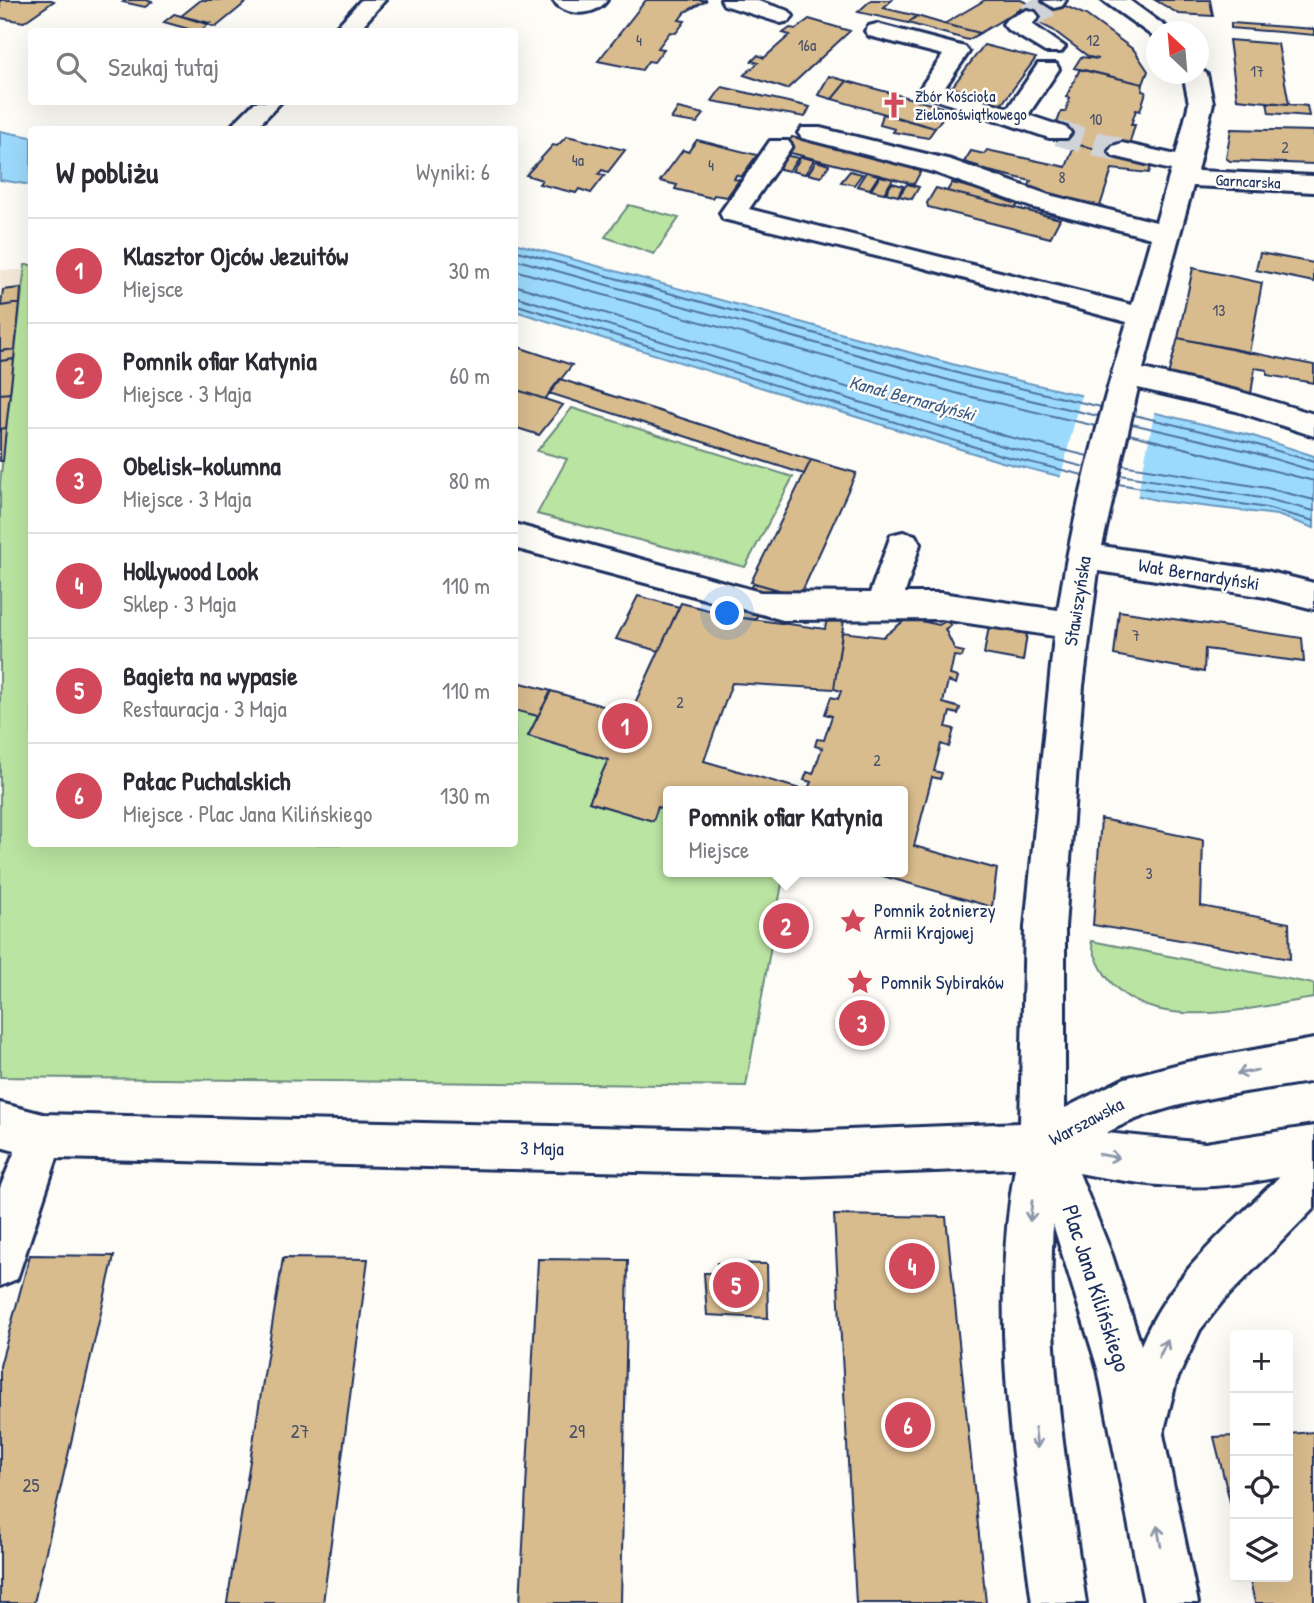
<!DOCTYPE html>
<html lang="pl">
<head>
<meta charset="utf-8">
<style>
	body { margin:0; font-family:"Patrick Hand",sans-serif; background:#f7f7f7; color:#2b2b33 }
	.controls { position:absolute; right:21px; bottom:21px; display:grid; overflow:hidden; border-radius:7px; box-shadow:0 7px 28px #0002 }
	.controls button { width:63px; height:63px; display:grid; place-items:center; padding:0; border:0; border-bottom:2px solid #e1e1e2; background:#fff; color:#2b2b33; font:35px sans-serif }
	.compass { position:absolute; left:1146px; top:21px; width:63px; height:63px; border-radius:50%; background:#fff; box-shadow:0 7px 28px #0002; rotate:334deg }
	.you { position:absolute; left:728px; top:614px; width:24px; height:24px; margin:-18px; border:5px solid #fff; border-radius:50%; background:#1a73e8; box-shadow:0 0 0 10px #1a73e833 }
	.badge { display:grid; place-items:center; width:46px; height:46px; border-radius:50%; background:#d1495b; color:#fff; font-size:23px; font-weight:700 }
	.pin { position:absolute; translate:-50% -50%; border:4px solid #fff; box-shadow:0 2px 7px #0006 }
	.popup { position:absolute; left:663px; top:786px; width:245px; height:91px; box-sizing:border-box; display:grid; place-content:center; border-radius:7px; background:#fff; filter:drop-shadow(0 2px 5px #0005); font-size:23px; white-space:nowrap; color:#7c7c81 }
	.popup b { font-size:26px; color:#2b2b33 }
	.popup::after { content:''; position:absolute; left:50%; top:100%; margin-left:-14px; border:14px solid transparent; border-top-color:#fff }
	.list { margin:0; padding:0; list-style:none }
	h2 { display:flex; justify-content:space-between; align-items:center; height:91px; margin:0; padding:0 28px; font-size:30px }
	h2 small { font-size:23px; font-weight:400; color:#7c7c81 }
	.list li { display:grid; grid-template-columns:46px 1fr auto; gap:21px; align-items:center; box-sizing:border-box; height:105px; padding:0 28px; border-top:2px solid #e1e1e2 }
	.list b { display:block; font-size:26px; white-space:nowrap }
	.list p { margin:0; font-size:23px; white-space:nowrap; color:#7c7c81 }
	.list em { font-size:23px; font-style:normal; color:#7c7c81 }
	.icon { flex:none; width:38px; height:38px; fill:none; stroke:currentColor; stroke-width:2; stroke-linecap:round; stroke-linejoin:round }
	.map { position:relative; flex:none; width:1314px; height:1603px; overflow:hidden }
	.search { position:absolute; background:#fff; box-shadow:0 7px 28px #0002; left:28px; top:28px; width:490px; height:77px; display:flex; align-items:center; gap:18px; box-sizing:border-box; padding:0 24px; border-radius:7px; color:#7c7c81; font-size:26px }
	.panel { position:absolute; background:#fff; box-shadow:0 7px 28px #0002; left:28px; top:126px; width:490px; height:721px; border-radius:7px }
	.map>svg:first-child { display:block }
</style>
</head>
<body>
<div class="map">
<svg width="1314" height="1603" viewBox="0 0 1314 1603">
	<rect width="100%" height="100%" fill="#fdfcf7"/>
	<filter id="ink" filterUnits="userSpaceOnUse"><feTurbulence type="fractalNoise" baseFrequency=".0143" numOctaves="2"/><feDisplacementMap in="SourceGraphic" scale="14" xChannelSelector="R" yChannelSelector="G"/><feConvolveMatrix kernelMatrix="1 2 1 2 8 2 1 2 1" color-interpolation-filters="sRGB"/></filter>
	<g filter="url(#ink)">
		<path fill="#f2e9d8" d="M0 270H24L0 483Z"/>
		<path fill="#bae4a1" stroke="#6a8a80" stroke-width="2" d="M629 205 679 218 654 254 605 237Z
			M25 265H32V844H514L515 710 538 716 528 736 608 760 589 802 653 820 658 807 669 810V872H784L746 1086 0 1077V483Z
			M572 408 793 477 745 567 537 514 567 459 537 451Z
			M1091 941 1314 984V998C1240 1009 1116 1046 1091 941Z"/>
		<path fill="#9cdafd" stroke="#6896bd" stroke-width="2" d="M0 131 31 137V185L0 180Z
			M514 243 970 369 1253 436 1314 456V528L1277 515 1160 501 1002 462 515 311Z"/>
		<path fill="#fdfcf7" d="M1082 392 1155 409 1137 499 1060 480Z"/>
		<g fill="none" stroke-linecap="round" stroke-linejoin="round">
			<path stroke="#4f739e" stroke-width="2" d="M514 250 968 376 1101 407
				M514 259 966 385 1098 416
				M514 270 963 395 1096 426
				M514 285 1009 437 1088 456
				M514 296 1006 447 1085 467
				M514 304 1004 456 1083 475
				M1134 415 1251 443 1314 462
				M1132 424 1248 451 1314 471
				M1129 434 1314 481
				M1122 465 1267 488 1314 500
				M1120 475 1267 499 1314 511
				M1118 484 1266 508 1314 521"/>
		</g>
		<path fill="#d9bc8e" stroke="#1b2f5e" stroke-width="2" d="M0 0H51L54 1 24 22 0 18Z
			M126 0H146L152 2 145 7 123 2Z
			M201 0H249L216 27 181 16Z
			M646 0H707L685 12 679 20 685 21 676 33 670 32 658 48 664 49 654 62 648 61 642 70 598 61Z
			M871 0H892L883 8 917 16 908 23 858 12Z
			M985 0H1021L1029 4 980 33 944 24Z
			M1038 0H1052L1086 15 1134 50 1148 71 1143 84 1074 68 1081 57 1099 59 1089 57 1053 30 1017 12Z
			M1155 0H1210L1213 16 1179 14Z
			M174 14 181 16 210 23 199 32 164 22Z
			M917 16 944 24 980 33 968 40 908 23Z
			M809 19 850 31 787 89 744 75 758 63 752 61 758 55 764 58 790 35 783 33 790 28 796 29Z
			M1231 23 1314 29V35L1231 28Z
			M1229 40 1278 44 1289 104 1237 99Z
			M984 45 1036 58 1001 105 949 91Z
			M1080 69 1143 84 1142 91 1146 92 1140 111 1136 110 1131 125H1135L1129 145 1121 156 1056 139 1060 130 1055 128 1061 112H1065L1070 98 1066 97Z
			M829 76 847 81 832 99 818 95Z
			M847 81 949 109 935 128 832 99Z
			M722 87 810 107 805 117 712 101Z
			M1267 102 1307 106 1309 116 1269 113Z
			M678 108 704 114 697 123 671 119Z
			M883 114 935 128 928 138 893 132 895 129 880 125Z
			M1231 129 1314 131V164L1230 161 1226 158Z
			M567 136 625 150 608 172 602 170 599 174 605 175 591 193 579 189 576 193 539 184 542 180 526 175 553 145 557 146Z
			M792 137 922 169 914 184 783 151Z
			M697 140 757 155 741 177 736 175 734 179 739 180 727 197 714 195 712 198 675 189 677 185 660 181 683 150 688 152Z
			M1075 144 1152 162 1149 173 1112 169 1100 206 1027 191 1031 181 976 168 978 166 964 162 971 151 984 154 987 150 1066 167Z
			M784 155 798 158 789 171 776 168Z
			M801 157 814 160 805 174 792 171Z
			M816 161 829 165 821 177 808 174Z
			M850 171 862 174 854 185 841 182Z
			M866 172 879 175 870 189 857 186Z
			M880 176 893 179 884 193 871 190Z
			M892 183 903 186 898 196 886 193Z
			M952 183 1013 198 1019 201 1016 208 947 191Z
			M907 184 919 187 912 199 899 196Z
			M936 188 947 191 1060 219 1050 238 928 207 927 203Z
			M1260 253 1314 263V282L1256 270Z
			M1193 268 1262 283 1249 353 1178 338Z
			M21 288 20 303 1 306 3 290Z
			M20 303 15 349 0 351V306Z
			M1178 338 1314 365V383L1267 375V370L1255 368 1251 394 1168 375Z
			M518 347 572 365 545 399 514 389V351Z
			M15 349 14 359 0 361V351Z
			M14 359 10 393 0 394V361Z
			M560 379 811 460 804 474 549 393Z
			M514 389 563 405 539 435 514 427Z
			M10 393 6 428 0 429V394Z
			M6 428 3 461H0V429Z
			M811 460 856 473 800 596 751 582Z
			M754 583 772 588 755 620 736 617Z
			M638 596 679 607 659 651 616 639Z
			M681 603 736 617 825 629 827 618 844 620 834 689 732 683 704 761 807 791H669V810L658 807 653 821 589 802 608 760 528 736 551 691 630 714Z
			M1119 611 1302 638 1304 662 1205 649 1204 672 1114 655Z
			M903 613 912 619 939 625 946 621 951 625 945 629 955 650 964 652 962 657 954 656 950 675 958 677 956 684 948 681 943 703 960 708 958 714 950 712 946 727 954 729 949 747 941 744 934 771 942 773 940 779 932 777 914 846 997 869 992 907 869 872H903V791H807L811 782 804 780 807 772 813 774 822 748 815 746 817 739 824 740 832 716 825 714 831 697 838 699 841 691 834 689 842 632 883 637 905 620Z
			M989 626 1027 634 1023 661 984 654Z
			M514 681 551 691 538 716 514 710Z
			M1101 819 1203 840 1201 906 1289 923 1290 959 1093 925Z
			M834 1215 946 1217 986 1603H856Z
			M30 1255 114 1256 34 1603H0V1366Z
			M283 1258 368 1259 323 1603H227Z
			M538 1259 628 1260 621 1603H520Z
			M717 1263 767 1264 768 1318 707 1315 704 1273H717Z
			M1314 1432V1603H1255L1249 1577H1288V1434Z
			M1235 1436V1522L1214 1437Z"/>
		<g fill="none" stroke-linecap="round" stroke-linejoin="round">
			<path stroke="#d0d3d8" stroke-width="25" stroke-dasharray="25 13" stroke-linecap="butt" d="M1027 17 1054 1
				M1058 133 1122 151"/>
			<g stroke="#1b2f5e" stroke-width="6">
				<path id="minor" d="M361 0H385L357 32H332Z
					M553 0H607C596 17 564 17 553 0Z
					M721 0H755L789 11 793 16 789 21 781 23 724 5Z
					M1066 0 1062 6 1054 8 1043 1Z
					M1102 0H1129L1173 32H1156V38L1154 37Z
					M1027 10 1035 12 1039 17 1032 24 1065 47 1061 52H1045L1007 29 1003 24 1007 19Z
					M877 24 965 47 969 52 945 87 1008 108 1038 64H1056L1059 69 1028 115 1067 128 1071 133 1067 138H1049L922 95 919 90 943 55 869 36 865 31 869 26Z
					M1198 68 1207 74 1213 103 1197 171 1314 176V192L1193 186 1143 369 1241 392 1314 414V436L1236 411 1138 388 1102 546 1266 571 1314 583V609L1266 597 1098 571 1083 686 1065 927V1108L1125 1078 1187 1062 1314 1039V1081C1245 1093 1168 1099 1106 1133L1205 1143 1314 1126V1208L1222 1302 1200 1330 1176 1382 1163 1434 1198 1603H1144L1098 1369 1053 1224C1046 1354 1067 1475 1086 1603H1032C1013 1458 989 1314 1015 1168L800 1176 57 1158 17 1279 0 1286V1188L15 1151 0 1147V1103L43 1114 800 1132 1020 1123 1025 927 1054 636 941 619 783 620 750 611 514 548V524L760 592 870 593 891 535 903 532 915 535 920 544 905 593H941L1058 610C1073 512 1099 416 1127 322L913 265 723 219 720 213 770 141H788L792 146 749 209 1132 305 1151 238 1031 207 933 172 802 138 798 133 802 128H820L951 160 1049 195 1156 222 1171 170 1113 156 1109 151 1113 146 1122 143 1176 155 1189 103 1183 74H1198ZM1079 1173C1152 1187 1205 1193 1279 1177 1227 1229 1170 1275 1141 1345L1112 1255Z
					M255 102H281L254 130H227Z"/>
			</g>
			<use href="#minor" fill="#fdfcf7" fill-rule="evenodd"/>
		</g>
		<defs><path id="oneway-shaft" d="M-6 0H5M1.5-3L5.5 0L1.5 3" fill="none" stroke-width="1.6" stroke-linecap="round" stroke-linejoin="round" transform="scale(1.75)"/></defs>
		<g stroke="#8c96aa">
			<use href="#oneway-shaft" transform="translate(1247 1072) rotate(170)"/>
			<use href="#oneway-shaft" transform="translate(1109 1156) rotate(10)"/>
			<use href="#oneway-shaft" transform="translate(1031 1211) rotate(96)"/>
			<use href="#oneway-shaft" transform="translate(1163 1349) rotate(-64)"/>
			<use href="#oneway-shaft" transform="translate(1036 1438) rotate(83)"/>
			<use href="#oneway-shaft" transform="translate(1159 1536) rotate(-100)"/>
		</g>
	</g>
	<defs>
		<g id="church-bare" transform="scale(2.1)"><path d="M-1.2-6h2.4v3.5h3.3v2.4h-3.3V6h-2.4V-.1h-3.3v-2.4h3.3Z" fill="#d1495b" stroke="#fdfcf7" stroke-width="2.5" paint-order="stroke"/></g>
		<g id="sight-bare" transform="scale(2.1)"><path d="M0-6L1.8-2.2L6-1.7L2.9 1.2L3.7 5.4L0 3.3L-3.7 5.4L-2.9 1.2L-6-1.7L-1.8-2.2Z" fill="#d1495b" stroke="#fdfcf7" stroke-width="2.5" paint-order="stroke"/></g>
	</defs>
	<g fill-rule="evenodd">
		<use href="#church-bare" x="894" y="105"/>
		<use href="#sight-bare" x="853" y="921"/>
		<use href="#sight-bare" x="860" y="982"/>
	</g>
	<g text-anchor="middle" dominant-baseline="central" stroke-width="5" stroke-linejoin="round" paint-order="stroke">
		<g font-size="16" fill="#4a526a">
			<text x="639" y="40">4</text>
			<text x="1093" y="40">12</text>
			<text x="807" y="45">16a</text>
			<text x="1257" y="71">17</text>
			<text x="1096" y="119">10</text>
			<text x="1285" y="147">2</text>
			<text x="578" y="160">4a</text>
			<text x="711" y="165">4</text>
			<text x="1062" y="177">8</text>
			<text x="1219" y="310">13</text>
			<text x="1136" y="635">7</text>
			<text x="680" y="702">2</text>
			<text x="877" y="760">2</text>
			<text x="1149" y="873">3</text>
		</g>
		<g font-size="16" fill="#1b2f5e" stroke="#fdfcf7" text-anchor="start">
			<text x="915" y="96">Zbór Kościoła<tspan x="915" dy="18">Zielonoświątkowego</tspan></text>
		</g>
		<g font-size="16" fill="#1b2f5e" stroke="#fdfcf7">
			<text transform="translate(1248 181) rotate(3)">Garncarska</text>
		</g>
		<g font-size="18" font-style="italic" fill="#3b5a86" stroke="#fdfcf7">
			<text transform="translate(912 398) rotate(15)">Kanał Bernardyński</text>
		</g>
		<g font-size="19" fill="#1b2f5e" stroke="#fdfcf7">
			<text transform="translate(1199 574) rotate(9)">Wał Bernardyński</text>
			<text transform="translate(1077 601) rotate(-81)">Stawiszyńska</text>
			<text transform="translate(1086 1121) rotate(-28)">Warszawska</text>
			<text transform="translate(542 1148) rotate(1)">3 Maja</text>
		</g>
		<g font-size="19" fill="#1b2f5e" stroke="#fdfcf7" text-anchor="start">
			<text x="874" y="910">Pomnik żołnierzy<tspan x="874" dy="22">Armii Krajowej</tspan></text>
			<text x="881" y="982">Pomnik Sybiraków</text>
		</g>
		<g font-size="19" fill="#4a526a">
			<text x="300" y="1431">27</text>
			<text x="577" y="1431">29</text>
			<text x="31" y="1485">25</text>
		</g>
		<g font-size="23" fill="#1b2f5e" stroke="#fdfcf7">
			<text transform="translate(1097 1288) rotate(72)">Plac Jana Kilińskiego</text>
		</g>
	</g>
</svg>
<div class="controls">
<button>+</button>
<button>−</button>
<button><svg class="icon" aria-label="locate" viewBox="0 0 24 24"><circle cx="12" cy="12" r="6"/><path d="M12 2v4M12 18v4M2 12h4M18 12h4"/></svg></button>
<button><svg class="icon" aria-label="layers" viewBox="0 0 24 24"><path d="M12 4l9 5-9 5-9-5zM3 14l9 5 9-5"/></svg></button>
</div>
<svg class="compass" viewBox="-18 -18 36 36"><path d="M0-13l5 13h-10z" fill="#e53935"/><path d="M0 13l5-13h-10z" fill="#7c7c81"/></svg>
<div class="you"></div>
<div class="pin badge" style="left:625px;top:726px">1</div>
<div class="pin badge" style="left:786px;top:926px">2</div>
<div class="popup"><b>Pomnik ofiar Katynia</b>Miejsce</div>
<div class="pin badge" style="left:862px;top:1023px">3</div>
<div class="pin badge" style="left:912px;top:1266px">4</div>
<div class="pin badge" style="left:736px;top:1285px">5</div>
<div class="pin badge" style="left:908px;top:1425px">6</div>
<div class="search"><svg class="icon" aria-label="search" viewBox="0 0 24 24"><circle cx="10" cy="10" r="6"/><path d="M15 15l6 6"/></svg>Szukaj tutaj</div>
<section class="panel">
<h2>W pobliżu<small>Wyniki: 6</small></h2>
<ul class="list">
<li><span class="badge">1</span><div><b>Klasztor Ojców Jezuitów</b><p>Miejsce</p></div><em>30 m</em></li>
<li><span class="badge">2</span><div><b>Pomnik ofiar Katynia</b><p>Miejsce · 3 Maja</p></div><em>60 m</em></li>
<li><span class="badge">3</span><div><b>Obelisk-kolumna</b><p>Miejsce · 3 Maja</p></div><em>80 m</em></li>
<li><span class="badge">4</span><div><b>Hollywood Look</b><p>Sklep · 3 Maja</p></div><em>110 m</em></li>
<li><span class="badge">5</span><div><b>Bagieta na wypasie</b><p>Restauracja · 3 Maja</p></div><em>110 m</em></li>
<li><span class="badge">6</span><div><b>Pałac Puchalskich</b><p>Miejsce · Plac Jana Kilińskiego</p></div><em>130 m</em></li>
</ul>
</section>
</div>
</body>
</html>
